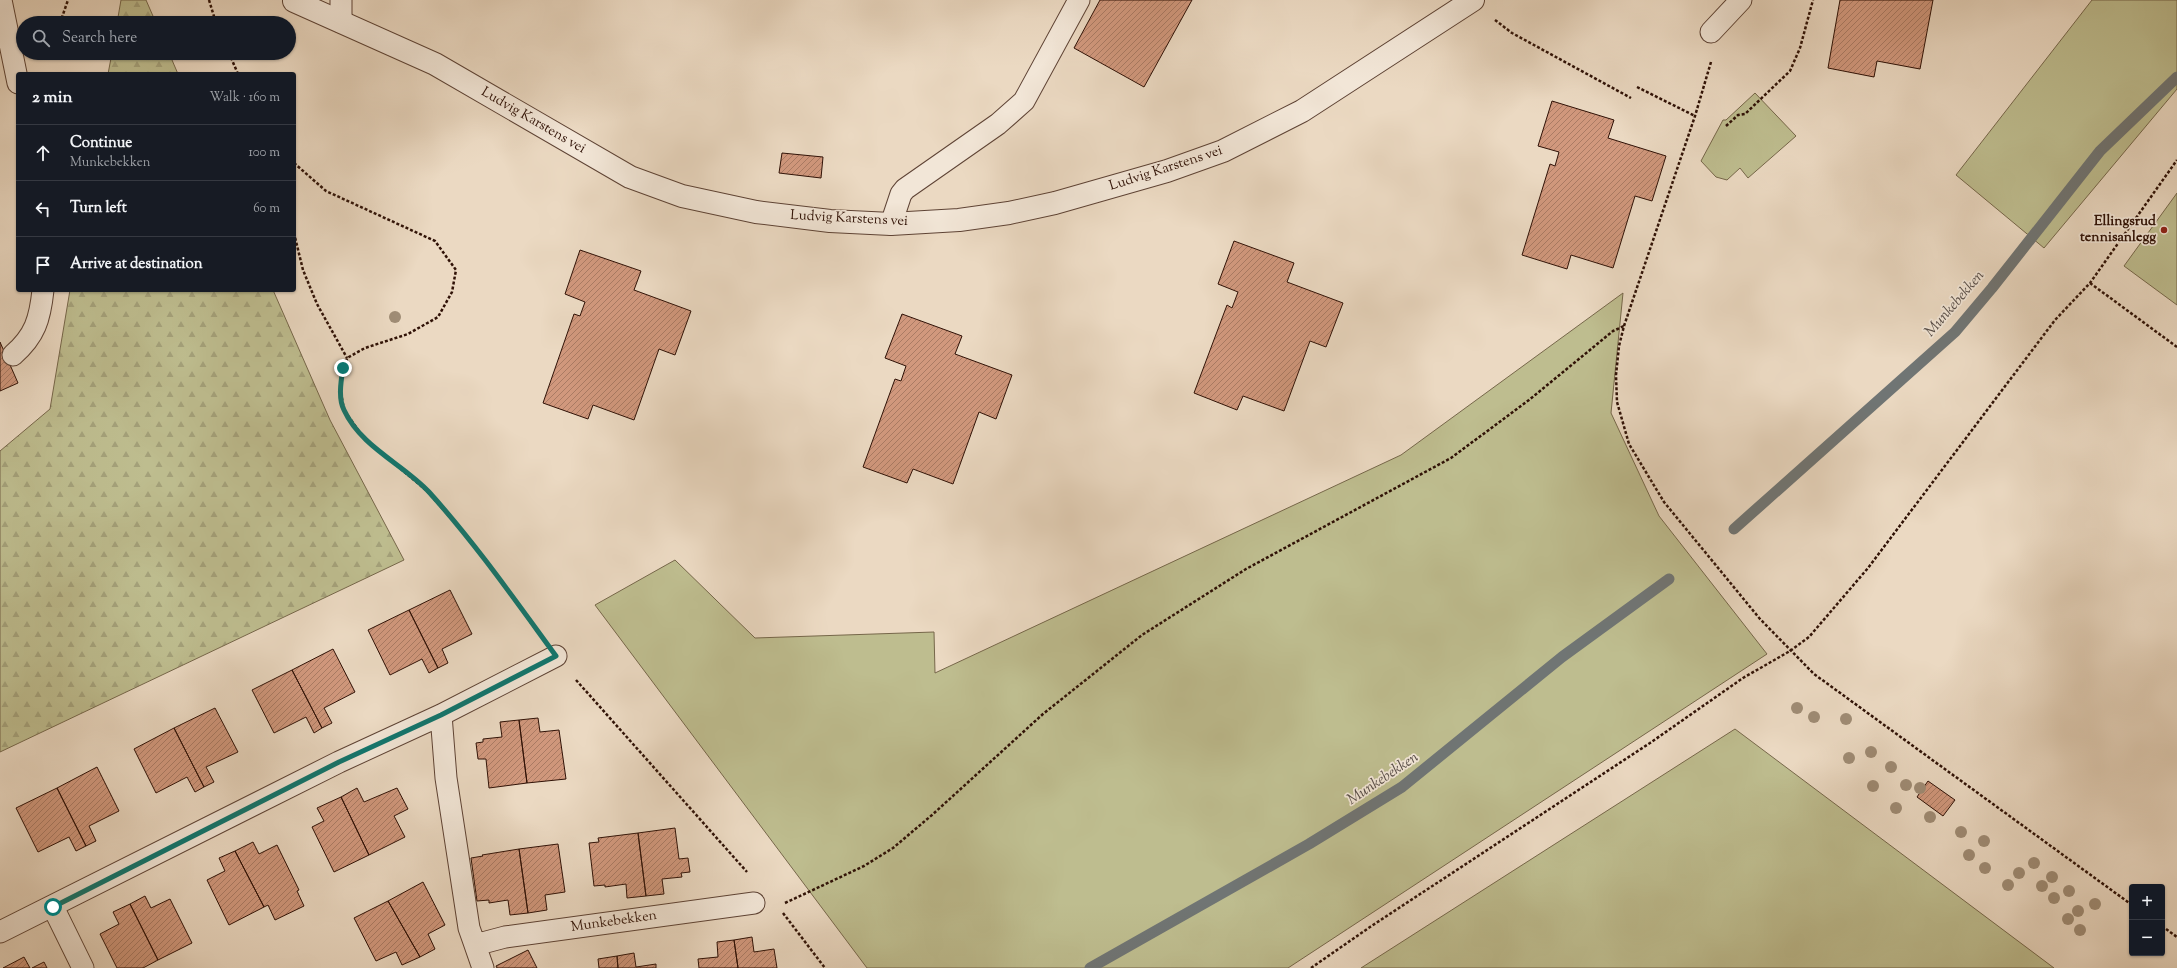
<!DOCTYPE html>
<html lang="en">
<head>
<meta charset="utf-8">
<style>
	body { margin:0; font-family:"Sorts Mill Goudy",serif; background:#20242c; color:#f1f3f6 }
	.controls { position:absolute; right:12px; bottom:12px; display:grid; overflow:hidden; border-radius:4px; box-shadow:0 1px 3px #0004 }
	.controls button { width:36px; height:36px; display:grid; place-items:center; padding:0; border:0; border-bottom:1px solid #363941; background:#171b24; color:#f1f3f6; font:20px sans-serif }
	.stop { position:absolute; width:12px; height:12px; margin:-9px; border:3px solid #0f766e; border-radius:50%; background:#fff }
	.stop.end { background:#0f766e; border-color:#fff; box-shadow:0 1px 4px #0008 }
	.list { margin:0; padding:0; list-style:none }
	h2 { display:flex; justify-content:space-between; align-items:center; height:52px; margin:0; padding:0 16px; font-size:17px }
	h2 small { font-size:13px; font-weight:400; color:#9ea1a6 }
	.list li { display:grid; grid-template-columns:26px 1fr auto; gap:12px; align-items:center; box-sizing:border-box; height:56px; padding:0 16px; border-top:1px solid #363941 }
	.list b { display:block; font-size:15px; white-space:nowrap }
	.list p { margin:0; font-size:13px; white-space:nowrap; color:#9ea1a6 }
	.list em { font-size:13px; font-style:normal; color:#9ea1a6 }
	.icon { flex:none; width:22px; height:22px; fill:none; stroke:currentColor; stroke-width:2; stroke-linecap:round; stroke-linejoin:round }
	.map { position:relative; flex:none; width:2177px; height:968px; overflow:hidden }
	.search { position:absolute; background:#171b24; box-shadow:0 1px 3px #0004; left:16px; top:16px; width:280px; height:44px; display:flex; align-items:center; gap:10px; box-sizing:border-box; padding:0 14px; border-radius:22px; color:#9ea1a6; font-size:15px }
	.panel { position:absolute; background:#171b24; box-shadow:0 1px 3px #0004; left:16px; top:72px; width:280px; height:220px; border-radius:4px }
	.map>svg:first-child { display:block }
</style>
</head>
<body>
<div class="map">
<svg width="2177" height="968" viewBox="0 0 2177 968">
	<defs>
		<pattern id="forest-firs" width="22" height="20" patternUnits="userSpaceOnUse"><rect width="22" height="20" fill="#bebd8f"/><path d="M5 1l3.5 6h-7zM16 11l3.5 6h-7z" fill="#a4a17a"/></pattern>
		<pattern id="building-hatch" width="6" height="6" patternUnits="userSpaceOnUse"><rect width="6" height="6" fill="#d1987d"/><path d="M-1 1l2-2M0 6l6-6M5 7l2-2" fill="none" stroke="#aa7b64"/></pattern>
	</defs>
	<rect width="100%" height="100%" fill="#ebd9c2"/>
	<filter id="stains"><feTurbulence type="fractalNoise" baseFrequency=".005" numOctaves="4"/><feColorMatrix values="0 0 0 0 .2 0 0 0 0 .09 0 0 0 0 .02 0 0 0 .5 -.17"/></filter>
	<radialGradient id="worn" r=".72"><stop offset=".6" stop-color="#630" stop-opacity="0"/><stop offset="1" stop-color="#630" stop-opacity=".3"/></radialGradient>
	<path fill="#bebd8f" stroke="#76674a" d="M2092 0H2177V89L2044 248 1956 175Z
		M1755 93 1796 136 1748 178 1740 168 1727 180 1716 177 1701 161 1723 120H1726Z
		M2177 193V305L2124 266Z
		M1623 293 1611 413 1659 516 1767 654 1288 968H867L595 605 675 560 755 638 934 632 935 673 1401 455Z
		M1735 729 2054 968H1361Z"/>
	<path fill="url(#forest-firs)" stroke="#76674a" d="M121 0H146L156 23H117Z
		M112 53H169L178 74H108Z
		M70 290H273L330 420 404 560 0 752V451L50 409Z"/>
	<g fill="none" stroke-linecap="round" stroke-linejoin="round">
		<path stroke="#707574" stroke-width="11" d="M1734 529 1955 332 1992 288 2100 151 2177 77
			M1090 968 1309 844 1402 787 1562 657 1669 579"/>
	</g>
	<path fill="url(#building-hatch)" stroke="#2f1106" d="M1100 0H1192L1144 87 1074 48Z
		M1840 0H1933L1920 69 1877 61 1874 77 1828 68Z
		M1552 101 1614 120 1608 138 1666 156 1652 201 1635 196 1613 268 1571 255 1567 269 1522 255 1550 164 1555 166 1559 152 1538 146Z
		M782 153 823 157 821 178 779 173Z
		M1234 241 1294 263 1287 282 1343 303 1326 347 1310 341 1284 411 1243 396 1237 410 1194 393 1227 305 1232 308 1238 292 1218 284Z
		M580 250 641 271 634 290 691 311 675 355 659 349 634 420 593 405 588 419 543 403 574 314 580 316 585 302 565 294Z
		M902 314 962 336 955 354 1012 375 996 419 979 412 953 484 913 469 907 483 863 467 895 379 901 381 906 366 885 358Z
		M0 342 18 383 0 391Z
		M450 590 472 634 442 649 448 663 438 668 409 610Z
		M409 610 438 668 429 673 422 659 390 675 368 630Z
		M333 649 355 692 324 708 332 723 322 728 292 670Z
		M292 670 322 728 314 733 306 717 274 733 252 690Z
		M215 708 238 752 206 767 214 782 204 787 174 728Z
		M538 718 540 732 559 730 566 779 527 783 519 720Z
		M519 720 527 783 489 788 486 759H478L476 743 483 742V739L502 737 500 722Z
		M174 728 204 787 195 792 187 777 156 793 134 749Z
		M97 767 119 811 89 826 96 841 86 846 57 788Z
		M1928 781 1955 800 1943 816 1917 797Z
		M57 788 86 846 76 851 69 837 38 852 16 808Z
		M357 788 364 802 397 788 408 809 394 816 405 837 369 855 341 797Z
		M341 797 369 855 334 872 312 827 324 821 317 808Z
		M675 828 679 859 688 858 690 872 681 873 682 877 662 879 664 894 646 896 638 833Z
		M638 833 646 896 627 898 626 884 605 887V885L594 886 589 843 599 842 598 838Z
		M253 842 259 854 277 845 299 890 297 891 304 906 275 920 268 905 264 907 235 851Z
		M558 844 565 892 545 895 547 910 528 913 519 849Z
		M519 849 528 913 510 915 508 900 489 903V900L477 901 471 858 483 856 482 855Z
		M235 851 264 907 229 925 207 880 225 871 219 858Z
		M423 882 445 925 428 934 435 949 420 957 388 901Z
		M145 896 151 908 170 899 192 943 158 960 130 904Z
		M388 901 420 957 402 965 396 952 376 961 354 918Z
		M130 904 158 960 143 968H117L100 934 119 924 113 912Z
		M752 937 754 952 774 949 777 968H738L734 940Z
		M734 940 738 968H699L698 959 718 957 717 942Z
		M528 950 537 968H497L496 966Z
		M634 953 636 967 656 964V968H618L617 956Z
		M617 956 618 968H599L598 959Z
		M24 957 30 968H3Z
		M44 962 47 968H32Z"/>
	<g fill="none" stroke-linecap="round" stroke-linejoin="round">
		<g stroke="#5e4335" stroke-width="23">
			<path id="lane" d="M1 0 18 83
				M341 0V22
				M1711 32 1741 0
				M891 224 901 194 905 189 998 124 1024 101 1079 0
				M13 355C35 336 40 319 43 290
				M441 715 446 778 469 928 475 945 505 937 754 903
				M53 907 83 968
				M0 932 339 762 441 715 556 656
				M475 945 483 968"/>
		</g>
		<g stroke="#5e4335" stroke-width="24">
			<path id="street" d="M294 1 435 64 630 177 682 196 756 212 830 221 891 224 959 220 1009 213 1055 203 1167 171 1223 151 1302 111 1473 0"/>
		</g>
		<path stroke="#2f1106" stroke-width="2.5" stroke-dasharray="3 2" stroke-linecap="butt" d="M209 0 216 23
			M1495 20 1512 33 1631 98
			M60 23 68 0
			M229 53 238 74
			M1711 62 1695 116 1624 326 1619 346 1616 375 1617 402 1629 444 1664 502 1760 619 1814 674 2132 905
			M1637 87 1695 116
			M1726 126 1738 115 1745 114 1790 71 1800 48 1813 0
			M294 163 326 191 435 241 456 270 452 292 438 317 408 334 365 348 347 358 340 387 344 410 363 437 427 491 472 542 537 631
			M294 233 303 270 317 304 347 358
			M2090 283 2177 347
			M576 680 747 872
			M785 903 864 866 893 848 932 815 1043 714 1142 635 1246 569 1451 458 1529 400 1613 331 1624 326
			M783 913 825 968
			M2162 926 2177 937
			M1311 968 1370 927 1650 743 1743 678 1790 651 1809 637 1868 568 2055 320 2090 283 2177 160"/>
		<use href="#lane" stroke="#f2e6d7" stroke-width="21"/>
		<use href="#street" stroke="#f2e6d7" stroke-width="22"/>
	</g>
	<g fill="#9f8c75">
		<circle cx="395" cy="317" r="6"/>
		<circle cx="1797" cy="708" r="6"/>
		<circle cx="1814" cy="717" r="6"/>
		<circle cx="1846" cy="719" r="6"/>
		<circle cx="1871" cy="752" r="6"/>
		<circle cx="1849" cy="758" r="6"/>
		<circle cx="1891" cy="767" r="6"/>
		<circle cx="1906" cy="785" r="6"/>
		<circle cx="1873" cy="786" r="6"/>
		<circle cx="1920" cy="788" r="6"/>
		<circle cx="1896" cy="808" r="6"/>
		<circle cx="1930" cy="817" r="6"/>
		<circle cx="1961" cy="832" r="6"/>
		<circle cx="1984" cy="841" r="6"/>
		<circle cx="1969" cy="855" r="6"/>
		<circle cx="2034" cy="863" r="6"/>
		<circle cx="1985" cy="868" r="6"/>
		<circle cx="2019" cy="873" r="6"/>
		<circle cx="2052" cy="877" r="6"/>
		<circle cx="2008" cy="885" r="6"/>
		<circle cx="2042" cy="886" r="6"/>
		<circle cx="2069" cy="891" r="6"/>
		<circle cx="2054" cy="898" r="6"/>
		<circle cx="2095" cy="904" r="6"/>
		<circle cx="2078" cy="911" r="6"/>
		<circle cx="2068" cy="919" r="6"/>
		<circle cx="2080" cy="930" r="6"/>
	</g>
	<g fill="none" stroke-linecap="round" stroke-linejoin="round">
		<path stroke="#0f766e" stroke-width="5" d="M53 907 339 762 441 715 556 656C515 600 475 543 429 492 403 464 361 447 344 410 338 398 341 381 343 368"/>
	</g>
	<circle fill="#8f2418" stroke="#f2e6d7" stroke-width="1.5" cx="2164" cy="230" r="4"/>
	<g text-anchor="middle" dominant-baseline="central" stroke-width="3.5" stroke-linejoin="round" paint-order="stroke">
		<g font-size="14" fill="#2f1106" stroke="#f2e6d7">
			<text transform="translate(533 121) rotate(30)">Ludvig Karstens vei</text>
			<text transform="translate(1166 169) rotate(-18)">Ludvig Karstens vei</text>
			<text transform="translate(849 219) rotate(3)">Ludvig Karstens vei</text>
			<text transform="translate(614 922) rotate(-8)">Munkebekken</text>
		</g>
		<g font-size="14" font-weight="bold" fill="#2f1106" stroke="#f2e6d7" text-anchor="end">
			<text x="2156" y="222">Ellingsrud<tspan x="2156" dy="16">tennisanlegg</tspan></text>
		</g>
		<g font-size="15" font-style="italic" fill="#554b46" stroke="#f2e6d7">
			<text transform="translate(1955 304) rotate(-49)">Munkebekken</text>
			<text transform="translate(1383 779) rotate(-34)">Munkebekken</text>
		</g>
	</g>
	<rect width="100%" height="100%" filter="url(#stains)"/>
	<rect width="100%" height="100%" fill="url(#worn)"/>
</svg>
<div class="controls">
<button>+</button>
<button>−</button>
</div>
<div class="stop" style="left:53px;top:907px"></div>
<div class="stop end" style="left:343px;top:368px"></div>
<div class="search"><svg class="icon" aria-label="search" viewBox="0 0 24 24"><circle cx="10" cy="10" r="6"/><path d="M15 15l6 6"/></svg>Search here</div>
<section class="panel">
<h2>2 min<small>Walk · 160 m</small></h2>
<ul class="list">
<li><svg class="icon" aria-label="ahead" viewBox="0 0 24 24"><path d="M12 20V5M6 11l6-6 6 6"/></svg><div><b>Continue</b><p>Munkebekken</p></div><em>100 m</em></li>
<li><svg class="icon" aria-label="left" viewBox="0 0 24 24"><path d="M17 20v-9H6M10 6l-5 5 5 5"/></svg><div><b>Turn left</b></div><em>60 m</em></li>
<li><svg class="icon" aria-label="arrive" viewBox="0 0 24 24"><path d="M6 21V4h12l-3 4 3 4H6"/></svg><div><b>Arrive at destination</b></div></li>
</ul>
</section>
</div>
</body>
</html>
